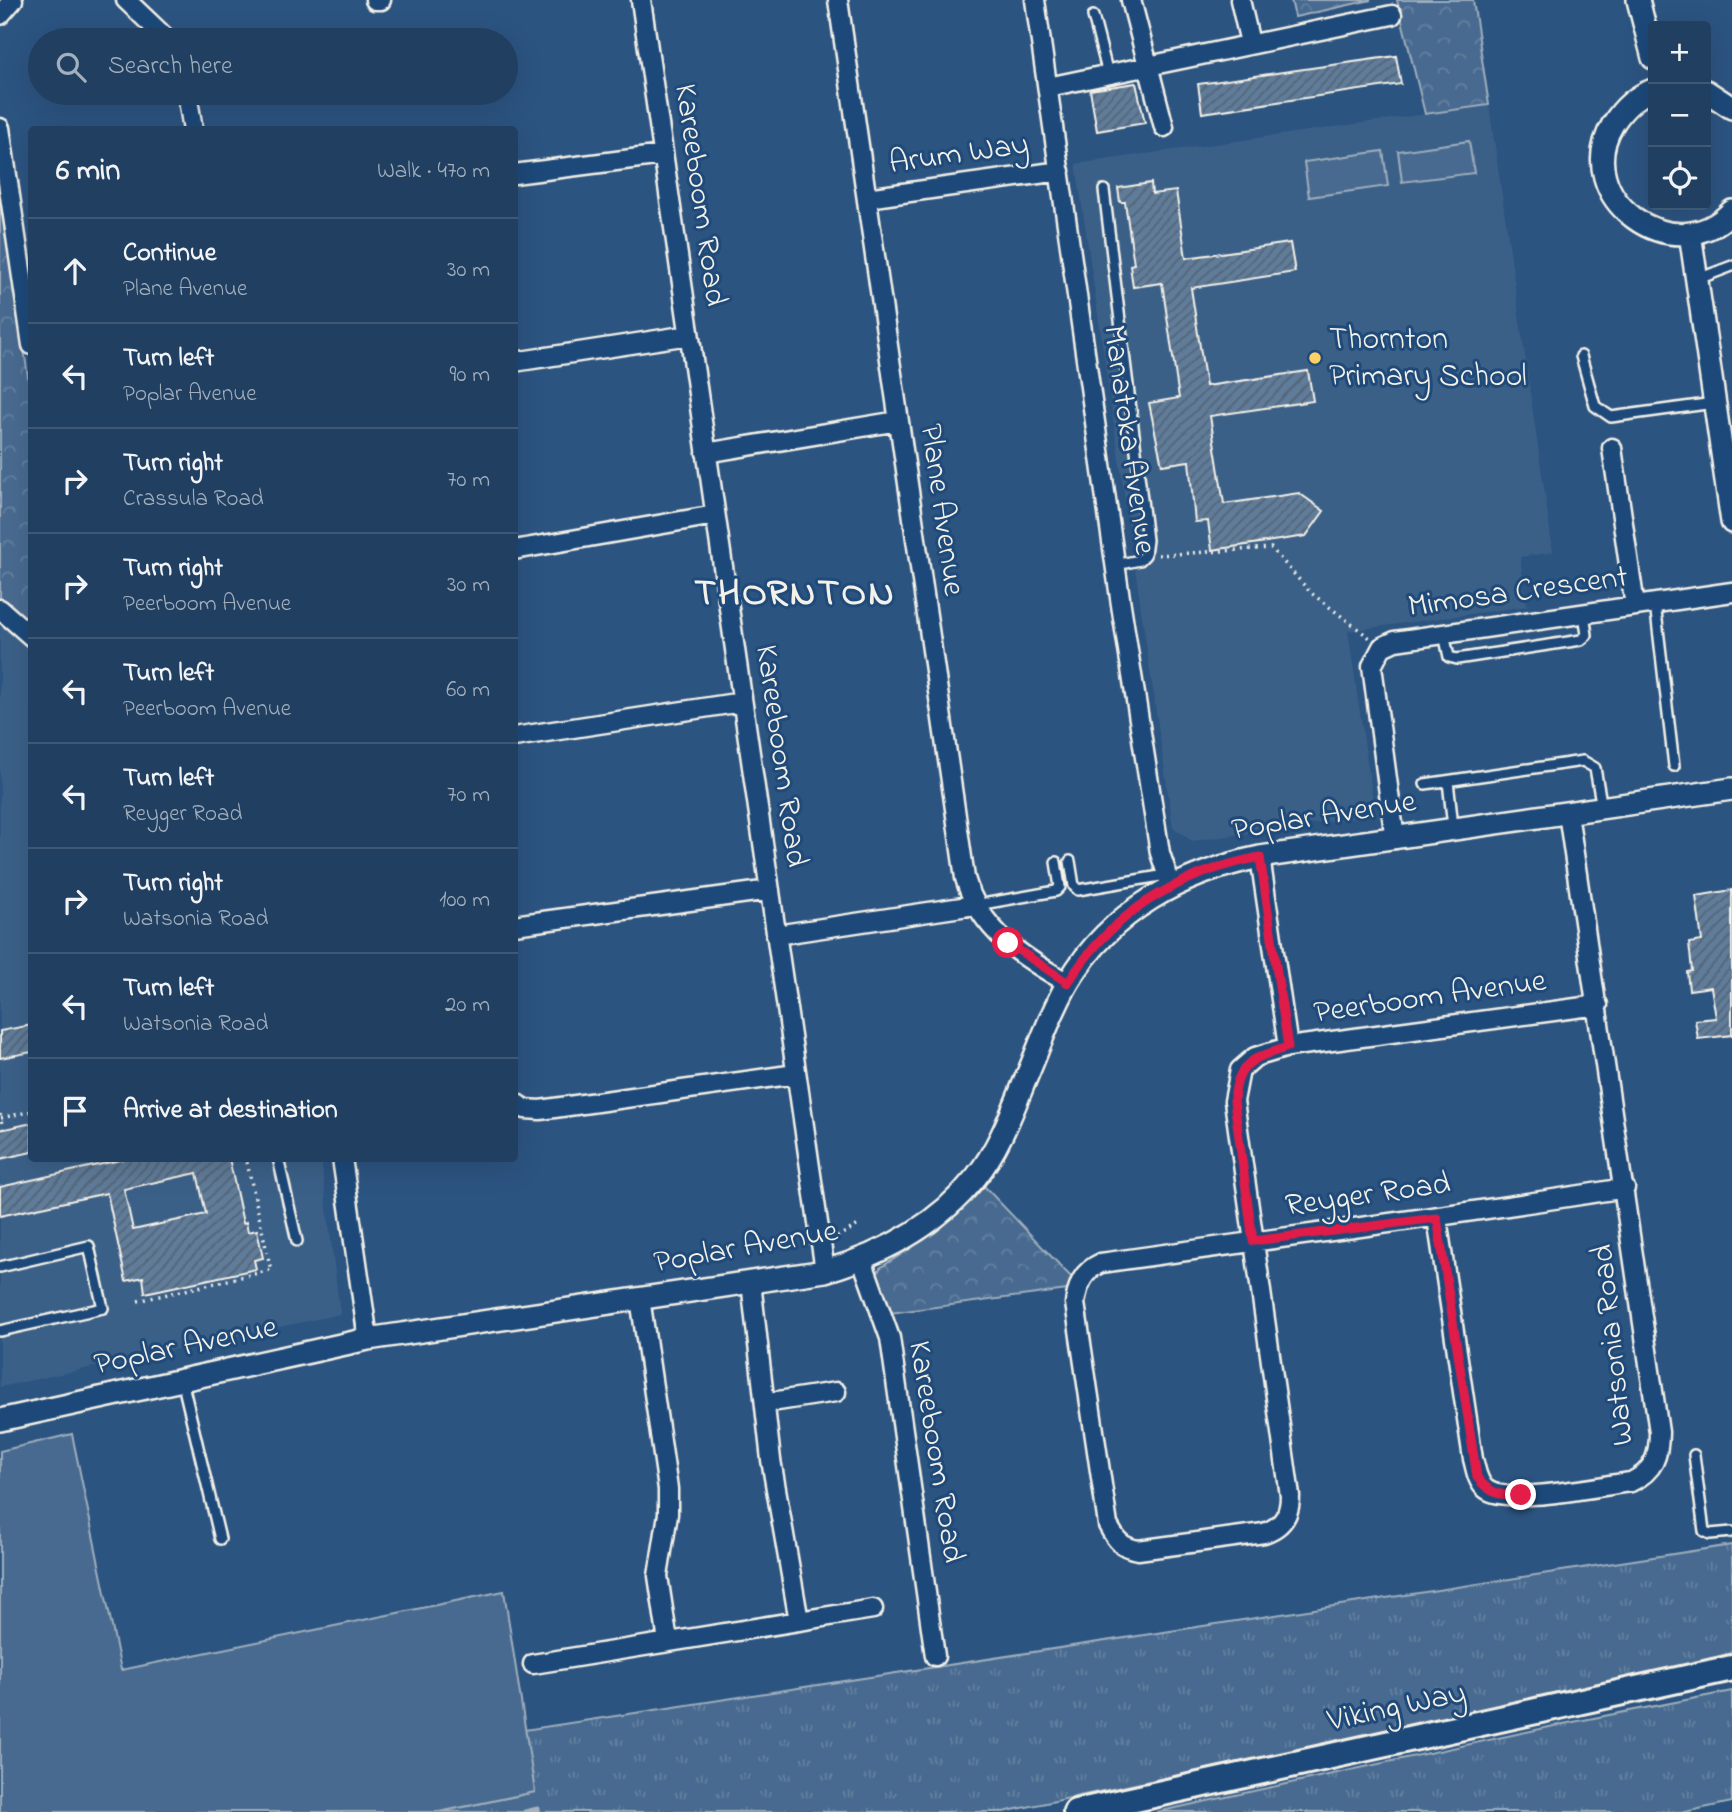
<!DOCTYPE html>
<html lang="en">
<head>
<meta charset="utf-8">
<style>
	body { margin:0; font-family:"Indie Flower",sans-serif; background:#2d4a6a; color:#f1f3f6 }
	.controls { position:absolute; right:21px; top:21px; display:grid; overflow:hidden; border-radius:7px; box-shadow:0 7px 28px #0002 }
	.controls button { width:63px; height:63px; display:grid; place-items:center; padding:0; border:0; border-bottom:2px solid #3e5876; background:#213f61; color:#f1f3f6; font:35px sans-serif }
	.stop { position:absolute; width:21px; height:21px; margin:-16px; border:5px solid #e11d48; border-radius:50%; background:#fff }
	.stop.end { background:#e11d48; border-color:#fff; box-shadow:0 2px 7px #0008 }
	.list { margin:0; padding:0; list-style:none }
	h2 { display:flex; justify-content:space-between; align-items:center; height:91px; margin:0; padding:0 28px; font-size:30px }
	h2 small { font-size:23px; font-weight:400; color:#a2afbd }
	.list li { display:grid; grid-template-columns:46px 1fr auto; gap:21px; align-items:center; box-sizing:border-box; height:105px; padding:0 28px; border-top:2px solid #3e5876 }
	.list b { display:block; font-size:26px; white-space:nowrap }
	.list p { margin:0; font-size:23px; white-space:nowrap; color:#a2afbd }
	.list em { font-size:23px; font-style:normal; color:#a2afbd }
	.icon { flex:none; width:38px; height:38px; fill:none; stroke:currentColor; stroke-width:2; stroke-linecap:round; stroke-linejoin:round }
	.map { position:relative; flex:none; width:1732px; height:1812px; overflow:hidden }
	.search { position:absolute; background:#213f61; box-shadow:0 7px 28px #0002; left:28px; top:28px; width:490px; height:77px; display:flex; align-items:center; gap:18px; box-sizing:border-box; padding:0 24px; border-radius:38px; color:#a2afbd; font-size:26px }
	.panel { position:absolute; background:#213f61; box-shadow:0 7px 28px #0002; left:28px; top:126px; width:490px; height:1036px; border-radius:7px }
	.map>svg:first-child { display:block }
</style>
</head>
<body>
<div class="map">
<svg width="1732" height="1812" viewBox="0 0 1732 1812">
	<defs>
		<pattern id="grass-tufts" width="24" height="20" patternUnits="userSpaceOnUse" patternTransform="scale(1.75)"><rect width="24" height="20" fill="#496b90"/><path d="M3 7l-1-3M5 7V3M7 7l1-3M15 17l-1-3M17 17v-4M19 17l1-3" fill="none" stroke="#6481a0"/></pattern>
		<pattern id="park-crowns" width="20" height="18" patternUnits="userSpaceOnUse" patternTransform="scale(1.75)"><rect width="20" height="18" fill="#496b90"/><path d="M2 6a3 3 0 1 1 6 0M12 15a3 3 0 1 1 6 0" fill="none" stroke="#6481a0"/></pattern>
		<pattern id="building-hatch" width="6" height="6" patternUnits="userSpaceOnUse" patternTransform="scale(1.75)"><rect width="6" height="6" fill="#5e7b9a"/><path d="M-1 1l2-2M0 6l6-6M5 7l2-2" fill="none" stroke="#556474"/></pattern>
	</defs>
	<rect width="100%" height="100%" fill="#2c5481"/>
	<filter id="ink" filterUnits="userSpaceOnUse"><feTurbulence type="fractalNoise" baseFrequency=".0143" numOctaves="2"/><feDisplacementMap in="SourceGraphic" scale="14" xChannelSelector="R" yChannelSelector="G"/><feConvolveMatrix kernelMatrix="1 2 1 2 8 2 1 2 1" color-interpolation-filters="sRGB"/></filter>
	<g filter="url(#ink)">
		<path fill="#3b6088" d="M1489 105 1553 552 1520 557 1527 606 1348 631 1373 802 1362 817 1192 841 1173 827 1076 164Z
			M0 623 31 651 32 1158 321 1159 340 1314 0 1387Z"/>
		<path fill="url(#grass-tufts)" stroke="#9eaebc" stroke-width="2" d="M1732 1545V1653L1614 1683 1003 1812H440L535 1792 524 1730Z
			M1732 1691V1802L1685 1812H1157L1563 1724Z"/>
		<path fill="url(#park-crowns)" stroke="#9eaebc" stroke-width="2" d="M1291 0H1371L1295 17Z
			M1397 0H1473L1489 105 1425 114Z
			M0 185 32 404 31 628 0 600Z
			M984 1186 1072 1278 1067 1290 890 1313 876 1277 880 1268 936 1232Z"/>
		<path fill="#496b90" stroke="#9eaebc" stroke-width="2" d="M1469 141 1474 173 1402 182 1398 151Z
			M1383 151 1388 186 1309 197 1304 162Z
			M72 1434 121 1670 504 1591 535 1792 439 1812H0V1451Z"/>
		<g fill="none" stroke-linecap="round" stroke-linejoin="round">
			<path stroke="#a7b4c0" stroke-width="5" d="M525 1812 538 1809"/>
		</g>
		<path fill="url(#building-hatch)" stroke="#f4f1e8" stroke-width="2" fill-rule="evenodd" d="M1396 56 1401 84 1202 113 1198 84Z
			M1136 83 1145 123 1097 131 1090 90Z
			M1151 183 1152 194 1176 191 1186 258 1290 243 1295 272 1191 288 1206 386 1308 371 1313 401 1210 416 1224 504 1299 493 1324 511 1306 536 1212 550 1208 521 1195 522 1189 461 1162 465 1149 403 1179 398 1162 283 1133 287 1130 265 1134 264 1125 202H1120L1118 188Z
			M1732 890V1035L1698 1039 1695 1020 1716 1018 1711 987 1689 990 1687 972 1692 971 1689 943 1702 941 1696 896Z
			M32 1025V1052L0 1058V1031Z
			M32 1123V1152L0 1159V1130Z
			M129 1158H229L243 1223 246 1222 248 1232 257 1230 263 1258 254 1260 256 1269 145 1293 143 1277 126 1281 107 1193 0 1216V1187ZM197 1173 206 1214 133 1230 124 1189Z"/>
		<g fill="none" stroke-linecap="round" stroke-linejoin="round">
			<g stroke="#f4f1e8" stroke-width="14">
				<path id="service" d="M1093 16 1108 74
					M1104 190 1147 540 1145 555 1140 560 1115 565
					M1698 279 1732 266
					M1581 356 1595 406 1611 417 1714 403
					M1655 603 1674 766
					M1444 634 1449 657 1457 659 1581 640 1587 635 1584 613
					M1448 781 1453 827
					M1425 784 1583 761 1595 768 1602 808
					M1070 861 1074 886 1078 890 1166 875
					M977 905 1056 891 1060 887 1056 862
					M278 1158 297 1241
					M0 1267 89 1246 103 1308 0 1331
					M182 1380 220 1539
					M1694 1455 1704 1531 1710 1534 1732 1532"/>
			</g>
			<g stroke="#f4f1e8" stroke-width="23">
				<path id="minor" d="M126 0 168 40
					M375 0H381
					M641 0 825 1271
					M838 0 965 878C980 930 1023 958 1068 983
					M1035 0 1121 605 1160 853 1171 886
					M1131 0 1164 127
					M1240 0 1250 43
					M0 15 13 0
					M1048 87 1392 15
					M187 93 193 130
					M0 128 32 345
					M514 174 663 155
					M867 198 1060 171
					M514 362 689 335
					M1612 448 1635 606
					M706 453 898 421
					M514 550 715 515
					M0 609 32 637
					M514 737 742 702
					M1395 839 1372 666 1382 647 1395 641 1732 592
					M1260 857 1288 1047
					M514 925 770 890
					M776 935 975 905
					M1598 1005 1288 1047 1255 1057 1240 1070 1234 1101 1290 1496C1290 1515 1282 1527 1264 1533L1138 1550C1121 1547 1116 1540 1108 1525L1075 1303C1078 1284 1083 1271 1101 1263 1276 1238 1451 1216 1625 1188
					M514 1102 525 1109 540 1110 796 1074
					M342 1158 368 1339
					M1437 1218 1473 1459C1476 1469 1477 1482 1486 1489 1507 1506 1602 1485 1631 1482 1654 1471 1659 1456 1659 1432L1568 813
					M862 1260 890 1338 935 1656
					M751 1282 771 1460 799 1621
					M640 1298 668 1489V1514L658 1576 668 1642
					M765 1403 836 1392
					M533 1664 873 1609"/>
			</g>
			<g stroke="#f4f1e8" stroke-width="26">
				<path id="tertiary" d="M1638 0 1653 58
					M1653 90C1636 96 1623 108 1613 124 1569 197 1674 273 1732 211
					M1706 91 1732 108
					M1690 233 1732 522
					M0 1420 368 1339 825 1271C883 1254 937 1226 976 1177 999 1148 1012 1112 1026 1078 1040 1046 1051 1011 1069 981 1111 911 1182 873 1260 857L1732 789"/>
			</g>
			<g stroke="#f4f1e8" stroke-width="30">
				<path id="secondary" d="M1076 1812 1732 1668"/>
			</g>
			<path stroke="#f4f1e8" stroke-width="3.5" stroke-dasharray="2 5" stroke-linecap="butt" d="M1158 555 1271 548 1311 593 1370 638
				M0 1114 3 1129
				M1 1118 32 1111
				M837 1237 860 1224
				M138 1301 271 1270 246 1158"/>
			<use href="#service" stroke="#1f4a7a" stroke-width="9"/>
			<use href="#minor" stroke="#1f4a7a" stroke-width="18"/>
			<use href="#tertiary" stroke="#1f4a7a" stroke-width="21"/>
			<use href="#secondary" stroke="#1f4a7a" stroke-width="24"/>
		</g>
	</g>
	<g fill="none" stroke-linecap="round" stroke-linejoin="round" filter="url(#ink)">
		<path stroke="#e11d48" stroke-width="9" d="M1008 943 1068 983C1112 912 1179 873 1260 857L1288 1047C1254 1058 1237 1061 1234 1101L1253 1241 1437 1218 1477 1477C1489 1494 1501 1496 1521 1495"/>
	</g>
	<circle fill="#ffd166" stroke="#1f4a7a" stroke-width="2.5" cx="1315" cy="358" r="7"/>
	<g text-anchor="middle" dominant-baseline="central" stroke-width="6" stroke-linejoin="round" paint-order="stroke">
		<g font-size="32" fill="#f4f1e8" stroke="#1f4a7a">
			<text transform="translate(959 155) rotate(-8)">Arum Way</text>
			<text transform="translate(699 195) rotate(82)">Kareeboom Road</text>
			<text transform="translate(1128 440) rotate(82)">Manatoka Avenue</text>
			<text transform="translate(941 510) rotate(82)">Plane Avenue</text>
			<text transform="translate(1518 593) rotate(-8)">Mimosa Crescent</text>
			<text transform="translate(780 756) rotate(82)">Kareeboom Road</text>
			<text transform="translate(1324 817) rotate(-9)">Poplar Avenue</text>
			<text transform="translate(1430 998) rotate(-8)">Peerboom Avenue</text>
			<text transform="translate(1368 1196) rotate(-8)">Reyger Road</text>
			<text transform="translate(746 1248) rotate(-10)">Poplar Avenue</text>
			<text transform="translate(1614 1345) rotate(-96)">Watsonia Road</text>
			<text transform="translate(186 1347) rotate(-12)">Poplar Avenue</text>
			<text transform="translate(935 1452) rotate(81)">Kareeboom Road</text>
			<text transform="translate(1397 1708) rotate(-12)">Viking Way</text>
		</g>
		<g font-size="32" fill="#f4f1e8" stroke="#1f4a7a" text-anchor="start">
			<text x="1329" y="340">Thornton<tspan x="1329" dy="37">Primary School</tspan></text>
		</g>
		<g font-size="38" font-weight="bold" letter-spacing="2" fill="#f4f1e8" stroke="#1f4a7a">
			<text x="795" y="595">THORNTON</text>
		</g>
	</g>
</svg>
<div class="controls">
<button>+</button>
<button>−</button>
<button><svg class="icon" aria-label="locate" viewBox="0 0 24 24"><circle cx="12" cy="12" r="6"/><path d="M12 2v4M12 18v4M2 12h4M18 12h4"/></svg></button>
</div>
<div class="stop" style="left:1008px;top:943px"></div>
<div class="stop end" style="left:1521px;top:1495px"></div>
<div class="search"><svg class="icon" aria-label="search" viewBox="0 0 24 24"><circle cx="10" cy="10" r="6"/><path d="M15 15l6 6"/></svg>Search here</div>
<section class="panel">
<h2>6 min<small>Walk · 470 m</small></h2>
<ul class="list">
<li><svg class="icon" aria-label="ahead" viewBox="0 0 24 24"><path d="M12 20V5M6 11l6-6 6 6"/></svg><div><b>Continue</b><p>Plane Avenue</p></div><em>30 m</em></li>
<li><svg class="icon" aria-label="left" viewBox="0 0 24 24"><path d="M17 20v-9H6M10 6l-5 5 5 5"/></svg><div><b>Turn left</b><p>Poplar Avenue</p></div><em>90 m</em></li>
<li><svg class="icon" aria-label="right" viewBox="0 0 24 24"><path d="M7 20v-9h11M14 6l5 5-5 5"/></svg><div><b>Turn right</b><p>Crassula Road</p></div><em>70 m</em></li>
<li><svg class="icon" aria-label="right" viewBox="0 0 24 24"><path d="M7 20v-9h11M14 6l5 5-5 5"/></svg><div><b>Turn right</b><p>Peerboom Avenue</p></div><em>30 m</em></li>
<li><svg class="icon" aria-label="left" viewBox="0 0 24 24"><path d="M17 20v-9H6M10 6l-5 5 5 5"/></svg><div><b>Turn left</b><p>Peerboom Avenue</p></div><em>60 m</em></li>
<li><svg class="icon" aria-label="left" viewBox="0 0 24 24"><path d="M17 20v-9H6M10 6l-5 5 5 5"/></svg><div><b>Turn left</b><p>Reyger Road</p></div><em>70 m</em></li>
<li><svg class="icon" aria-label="right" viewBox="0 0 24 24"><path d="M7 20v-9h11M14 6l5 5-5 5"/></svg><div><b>Turn right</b><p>Watsonia Road</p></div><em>100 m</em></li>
<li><svg class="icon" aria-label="left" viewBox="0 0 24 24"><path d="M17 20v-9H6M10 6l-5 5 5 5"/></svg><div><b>Turn left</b><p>Watsonia Road</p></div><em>20 m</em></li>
<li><svg class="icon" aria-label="arrive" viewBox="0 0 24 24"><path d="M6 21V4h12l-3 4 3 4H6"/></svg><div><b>Arrive at destination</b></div></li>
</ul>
</section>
</div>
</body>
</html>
